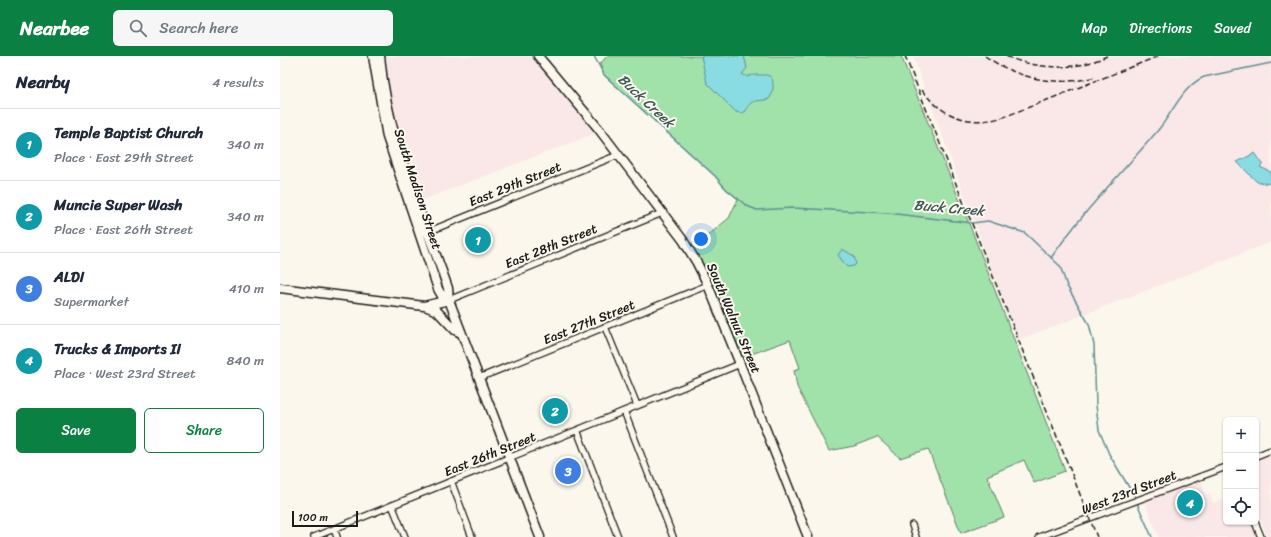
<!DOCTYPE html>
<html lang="en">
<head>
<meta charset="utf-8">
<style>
	body { margin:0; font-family:Sriracha,sans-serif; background:#f6f6f7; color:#1f2937 }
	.controls { position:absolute; right:12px; bottom:12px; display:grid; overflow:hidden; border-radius:6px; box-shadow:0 1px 3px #0004 }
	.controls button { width:36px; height:36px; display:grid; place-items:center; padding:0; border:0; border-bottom:1px solid #e0e1e3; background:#fff; color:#1f2937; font:20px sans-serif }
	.scale { position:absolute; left:12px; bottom:10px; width:66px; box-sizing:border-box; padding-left:4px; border:2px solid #1c1c1c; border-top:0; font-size:11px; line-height:14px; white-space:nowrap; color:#1c1c1c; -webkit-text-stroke:3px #fbf7ec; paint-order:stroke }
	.you { position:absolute; left:421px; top:183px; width:14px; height:14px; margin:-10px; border:3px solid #fff; border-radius:50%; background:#1a73e8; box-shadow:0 0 0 6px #1a73e833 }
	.badge { display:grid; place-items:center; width:26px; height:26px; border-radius:50%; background:#0b8043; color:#fff; font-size:13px; font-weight:700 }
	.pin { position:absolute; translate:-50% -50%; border:2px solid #fff; box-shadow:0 1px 4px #0006 }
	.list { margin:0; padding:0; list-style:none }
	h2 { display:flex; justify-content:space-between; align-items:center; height:52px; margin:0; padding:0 16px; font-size:17px }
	h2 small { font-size:13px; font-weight:400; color:#747a83 }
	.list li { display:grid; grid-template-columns:26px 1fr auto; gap:12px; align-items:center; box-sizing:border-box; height:72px; padding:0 16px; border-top:1px solid #e0e1e3 }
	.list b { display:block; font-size:15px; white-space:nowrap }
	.list p { margin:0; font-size:13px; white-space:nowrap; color:#747a83 }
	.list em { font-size:13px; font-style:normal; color:#747a83 }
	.actions { display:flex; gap:8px; padding:12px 16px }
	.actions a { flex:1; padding:9px 0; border:1px solid #0b8043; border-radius:6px; text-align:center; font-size:14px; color:#0b8043 }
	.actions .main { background:#0b8043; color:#fff }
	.icon { flex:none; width:22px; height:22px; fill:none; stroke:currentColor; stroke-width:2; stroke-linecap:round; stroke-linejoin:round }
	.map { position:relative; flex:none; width:991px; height:481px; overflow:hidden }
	header { display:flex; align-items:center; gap:24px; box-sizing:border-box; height:56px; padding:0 20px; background:#0b8043; color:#fff }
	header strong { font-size:19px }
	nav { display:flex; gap:22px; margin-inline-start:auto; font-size:14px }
	.search { width:280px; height:36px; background:#f6f6f7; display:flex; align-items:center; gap:10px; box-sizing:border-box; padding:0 14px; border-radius:6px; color:#747a83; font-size:15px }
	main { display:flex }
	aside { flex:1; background:#fff }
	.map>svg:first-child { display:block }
</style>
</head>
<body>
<header>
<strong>Nearbee</strong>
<div class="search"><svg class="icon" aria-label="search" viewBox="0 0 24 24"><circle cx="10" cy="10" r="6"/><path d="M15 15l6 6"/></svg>Search here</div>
<nav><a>Map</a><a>Directions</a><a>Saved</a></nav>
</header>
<main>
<aside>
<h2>Nearby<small>4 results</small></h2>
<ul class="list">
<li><span class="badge" style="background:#0f9aa8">1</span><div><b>Temple Baptist Church</b><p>Place · East 29th Street</p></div><em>340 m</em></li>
<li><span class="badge" style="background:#0f9aa8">2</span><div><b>Muncie Super Wash</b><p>Place · East 26th Street</p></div><em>340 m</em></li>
<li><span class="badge" style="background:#3f7fe0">3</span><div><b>ALDI</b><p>Supermarket</p></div><em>410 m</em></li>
<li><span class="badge" style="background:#0f9aa8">4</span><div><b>Trucks &amp; Imports II</b><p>Place · West 23rd Street</p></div><em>840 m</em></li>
</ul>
<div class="actions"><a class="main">Save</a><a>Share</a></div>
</aside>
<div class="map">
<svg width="991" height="481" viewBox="0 0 991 481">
	<rect width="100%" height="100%" fill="#fbf7ec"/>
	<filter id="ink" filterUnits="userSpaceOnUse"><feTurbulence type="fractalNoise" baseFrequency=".025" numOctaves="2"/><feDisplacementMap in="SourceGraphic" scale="8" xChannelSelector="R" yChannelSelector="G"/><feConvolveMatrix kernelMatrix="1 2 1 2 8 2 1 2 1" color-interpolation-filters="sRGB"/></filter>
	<g filter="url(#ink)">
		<path fill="#fae7e8" d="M103 0H252L316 77 140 145 115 70 105 21Z
			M633 0H991V186L738 284Z
			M991 399V481H987L976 452V405Z
			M921 425 926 438 930 437 933 447 946 442V466H971L977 481H879L865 446Z"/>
		<path fill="#a1e1aa" stroke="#5e7e63" d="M327 0H621L692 175 785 415 754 427 744 404 707 420 724 461 681 477 648 393 620 402 597 381 574 390 549 395 517 331 514 314 520 312 510 284 463 301 424 210 410 188 431 177 449 162 458 143 446 133 435 120 324 19 320 8Z"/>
		<path fill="#8adce3" stroke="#5e8f93" d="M421 0H464L467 12 462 18 468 21C471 18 472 20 476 19 488 19 493 17 493 31 493 36 492 39 489 43 478 46 470 42 466 55L462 57 456 56 427 27Z
			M975 97 983 108 980 111 991 116V128L977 126 957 106Z
			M562 193 574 200 576 208 574 210 567 211 558 199Z"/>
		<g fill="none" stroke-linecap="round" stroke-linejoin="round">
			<path stroke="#5e8f93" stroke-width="1.5" d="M314 0 324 19 435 120 446 133 467 150 477 154 513 152 608 157 692 167 708 165 745 177 780 210 787 230 809 268 814 289 816 349 819 374 829 398 856 443
				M771 202C803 155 843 116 879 73 893 56 903 30 924 21L991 7
				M857 447 872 481"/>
			<g stroke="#1c1c1c" stroke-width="8">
				<path id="street" d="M145 177 338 99
					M169 244 382 157
					M325 271 357 349
					M199 322 428 229
					M344 355 393 481
					M297 374 338 481
					M976 400 991 394
					M171 425 192 481
					M112 449 125 481
					M975 466 981 481
					M632 469 636 481
					M54 473 57 481
					M34 481 460 308
					M759 481 946 411"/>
			</g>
			<g stroke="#1c1c1c" stroke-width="11">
				<path id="secondary" d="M93 0 107 81 158 233 162 240 169 244
					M100 0C107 82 141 155 168 232L169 244 260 481
					M258 0 318 72 403 184 417 207 428 229 460 308 528 481
					M0 232 144 250 169 244
					M145 250 157 255 175 274 181 277"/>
			</g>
			<use href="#street" stroke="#fbf7ec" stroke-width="5.5"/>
			<use href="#secondary" stroke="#fbf7ec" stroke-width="8"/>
			<path stroke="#1c1c1c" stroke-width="1.5" stroke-dasharray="6 3" stroke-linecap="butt" d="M625 0 817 481
				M705 0C738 23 776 31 815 21
				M726 0C757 14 797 15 827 0
				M642 34C663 63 696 72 729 59L879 0"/>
		</g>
	</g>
	<g text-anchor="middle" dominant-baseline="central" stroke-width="4" stroke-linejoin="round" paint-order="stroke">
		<g font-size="13" fill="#1c1c1c" stroke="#fbf7ec">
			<text transform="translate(235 128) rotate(-22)">East 29th Street</text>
			<text transform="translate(138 133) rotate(72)">South Madison Street</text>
			<text transform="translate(271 190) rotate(-22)">East 28th Street</text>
			<text transform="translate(454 262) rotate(67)">South Walnut Street</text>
			<text transform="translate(309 266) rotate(-22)">East 27th Street</text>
			<text transform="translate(210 398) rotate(-22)">East 26th Street</text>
			<text transform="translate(849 436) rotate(-21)">West 23rd Street</text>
		</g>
		<g font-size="14" font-style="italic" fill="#3d5658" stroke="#fbf7ec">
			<text transform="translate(366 45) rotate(43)">Buck Creek</text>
			<text transform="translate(669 152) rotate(5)">Buck Creek</text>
		</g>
	</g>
</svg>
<div class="controls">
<button>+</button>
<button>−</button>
<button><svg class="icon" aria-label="locate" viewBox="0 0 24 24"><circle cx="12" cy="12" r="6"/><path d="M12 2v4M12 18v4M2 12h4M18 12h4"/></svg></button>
</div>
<div class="scale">100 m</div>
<div class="you"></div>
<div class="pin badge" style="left:198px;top:184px;background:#0f9aa8">1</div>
<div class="pin badge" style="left:275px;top:355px;background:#0f9aa8">2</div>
<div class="pin badge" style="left:288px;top:415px;background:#3f7fe0">3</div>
<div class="pin badge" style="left:910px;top:447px;background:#0f9aa8">4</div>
</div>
</main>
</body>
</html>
